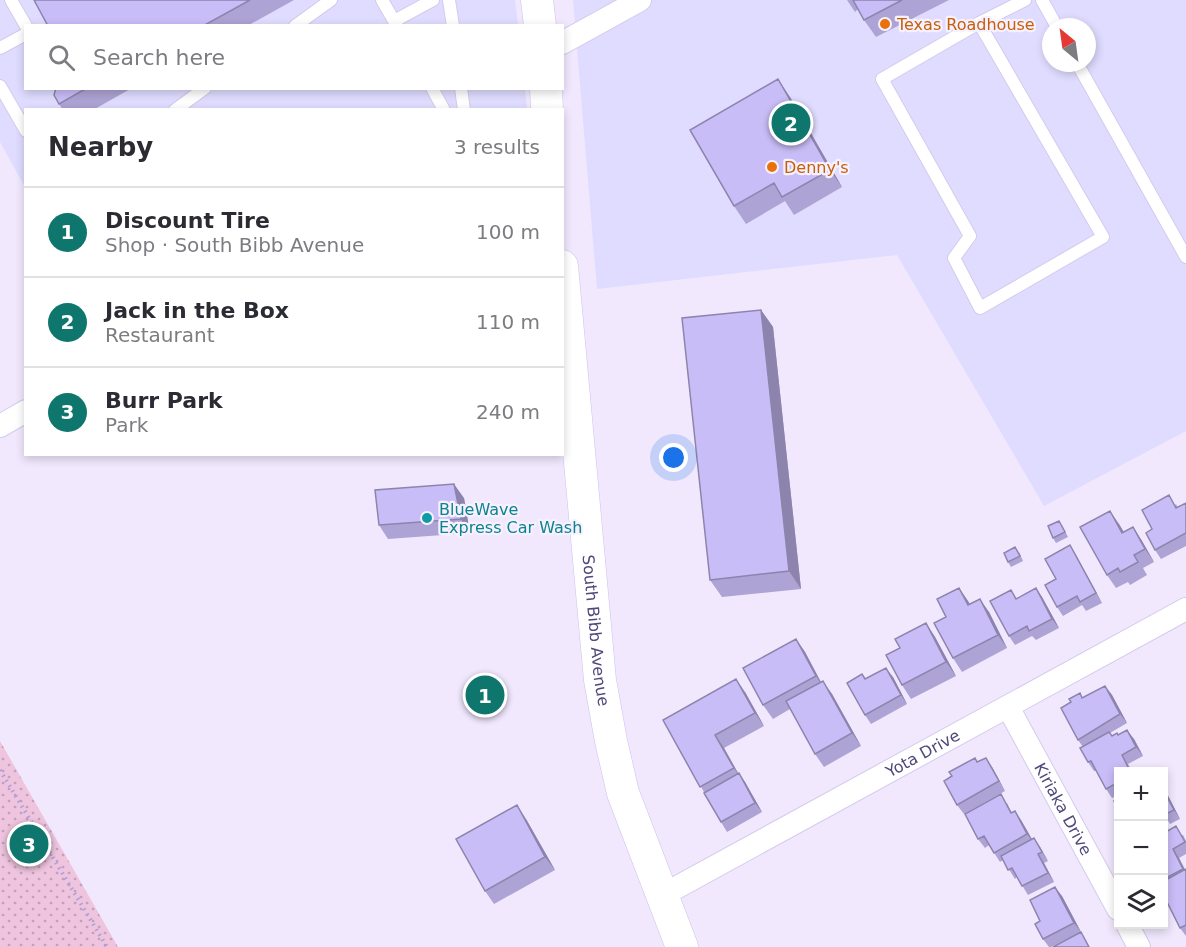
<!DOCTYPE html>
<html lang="en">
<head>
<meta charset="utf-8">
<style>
	body { margin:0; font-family:"DejaVu Sans",sans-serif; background:#f7f7f7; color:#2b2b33 }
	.controls { position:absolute; right:18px; bottom:18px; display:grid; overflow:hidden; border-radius:0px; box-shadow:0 3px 9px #0003 }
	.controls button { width:54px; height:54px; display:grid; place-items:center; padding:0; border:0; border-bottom:2px solid #e1e1e2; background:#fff; color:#2b2b33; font:30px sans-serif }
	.compass { position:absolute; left:1042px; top:18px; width:54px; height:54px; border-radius:50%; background:#fff; box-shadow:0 3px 9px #0003; rotate:331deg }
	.you { position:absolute; left:674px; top:458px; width:21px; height:21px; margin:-15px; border:4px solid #fff; border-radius:50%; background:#1a73e8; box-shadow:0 0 0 9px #1a73e833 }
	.badge { display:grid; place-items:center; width:39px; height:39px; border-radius:50%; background:#0f766e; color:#fff; font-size:20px; font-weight:700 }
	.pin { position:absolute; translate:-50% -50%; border:3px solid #fff; box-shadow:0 2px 6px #0006 }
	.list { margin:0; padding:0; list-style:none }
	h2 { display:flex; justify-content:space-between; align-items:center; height:78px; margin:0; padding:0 24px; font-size:26px }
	h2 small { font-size:20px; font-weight:400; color:#7c7c81 }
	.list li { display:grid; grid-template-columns:39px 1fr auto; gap:18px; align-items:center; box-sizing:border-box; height:90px; padding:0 24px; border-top:2px solid #e1e1e2 }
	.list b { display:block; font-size:22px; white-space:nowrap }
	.list p { margin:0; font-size:20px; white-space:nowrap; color:#7c7c81 }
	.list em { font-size:20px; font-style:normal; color:#7c7c81 }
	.icon { flex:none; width:33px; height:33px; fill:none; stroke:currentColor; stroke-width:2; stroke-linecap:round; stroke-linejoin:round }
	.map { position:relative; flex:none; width:1186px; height:947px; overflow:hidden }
	.search { position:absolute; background:#fff; box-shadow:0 3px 9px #0003; left:24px; top:24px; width:540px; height:66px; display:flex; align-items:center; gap:15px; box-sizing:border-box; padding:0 21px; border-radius:0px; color:#7c7c81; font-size:22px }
	.panel { position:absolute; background:#fff; box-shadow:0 3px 9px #0003; left:24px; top:108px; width:540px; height:348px; border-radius:0px }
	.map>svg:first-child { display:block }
</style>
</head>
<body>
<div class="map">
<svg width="1186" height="947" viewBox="0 0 1186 947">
	<defs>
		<pattern id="park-dots" width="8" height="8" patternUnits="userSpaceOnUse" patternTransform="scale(1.5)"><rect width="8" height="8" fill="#eec4de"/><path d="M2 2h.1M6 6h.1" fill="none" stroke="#c3a1b9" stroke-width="1.8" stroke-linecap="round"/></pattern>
	</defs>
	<rect width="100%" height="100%" fill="#f1e8fe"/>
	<path fill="#dfdcff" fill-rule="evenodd" d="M0 0H515L518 25 26 26V88H525L527 109 26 110 25 187 0 142Z
		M573 0H1186V431L1044 506 897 255 597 289ZM1051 27H1087V63H1051Z"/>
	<path fill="url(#park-dots)" d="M0 741 118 947H0Z"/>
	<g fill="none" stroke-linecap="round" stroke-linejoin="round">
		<g stroke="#d4caec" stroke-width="14">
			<path id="service" d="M11 0 26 26
				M382 0 397 26
				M449 0 453 26
				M1042 0 1057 27
				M394 21 433 0
				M979 23 1103 237 980 308 954 258 970 236 882 79 979 23 1025 0
				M295 26 331 0
				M0 48 26 34
				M1077 63 1186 257
				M0 86 26 131
				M432 88 444 110
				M461 88 464 110
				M175 110 205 88"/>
		</g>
		<g stroke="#d4caec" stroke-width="24">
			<g id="minor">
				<path d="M562 43 640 0"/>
				<path d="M0 426 26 411"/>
				<path id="s1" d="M1008 707 1118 909"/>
				<path id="s2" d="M661 896 1186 609"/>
				<path d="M1127 924 1139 947"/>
			</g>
		</g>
		<g stroke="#cdc1ec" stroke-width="33">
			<g id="secondary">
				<path d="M537 0 540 26"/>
				<path d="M546 88 547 110"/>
				<path id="s3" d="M562 266 600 680 611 741 623 793 682 947"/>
			</g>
		</g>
		<path stroke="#ab9fdd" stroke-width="4" stroke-dasharray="1.5 4.5" stroke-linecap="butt" d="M0 770 107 947"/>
		<use href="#service" stroke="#fff" stroke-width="12"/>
		<use href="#minor" stroke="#fff" stroke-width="22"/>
		<use href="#secondary" stroke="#fff" stroke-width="32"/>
	</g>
	<path fill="#ada3d4" d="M34 0H294L247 26H48Z
		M847 0H949L876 37 864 20 858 9 855 12Z
		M56 88H132L93 110H63L59 104Z
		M790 97 842 187 794 215 785 201 746 224 734 206Z
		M761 310 773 327 801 589 722 597 710 580Z
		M464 498 470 533 388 539 379 525Z
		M1186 503V546L1161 559 1155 550 1152 529 1176 504 1178 508Z
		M1119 524 1124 532 1133 527 1142 541 1154 562 1143 568 1147 575 1130 585 1128 582 1116 588 1107 575Z
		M1062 525 1068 537 1056 543 1053 538Z
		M1019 552 1023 561 1011 567 1008 562Z
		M1076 555 1102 603 1086 611 1082 605 1063 616 1057 607 1056 579Z
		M959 588 970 604 989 612 1007 648 962 672 953 658 946 617Z
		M1036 588 1042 597 1059 628 1036 640 1032 636 1015 645 1009 636 1011 590 1017 599Z
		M926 623 935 637 956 676 911 699 902 685 900 648Z
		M796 639 805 652 821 682 832 694 861 746 824 767 815 754 790 709 773 719 763 705Z
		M862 674 866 679 893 677 907 704 871 724 865 715Z
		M1105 686 1112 695 1127 723 1110 733 1112 736 1118 735 1134 739 1143 756 1128 764 1132 771H1119V795L1112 798 1106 789 1096 771H1094L1088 762 1083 747 1078 740 1083 698Z
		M745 692 764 726 724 748 738 773 745 782 762 812 727 832 721 822 663 720Z
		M975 758 978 762 992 767 1005 791 964 814 957 805 952 776Z
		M1164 788 1180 819 1170 824 1167 819 1164 821Z
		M1007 803 1012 813 1021 820 1032 839 1034 838 1040 847 1048 861 1044 863 1054 882 1028 895 1017 877 1015 879 1003 860 1000 862 989 845 985 848 978 839Z
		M526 819 555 870 494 904 485 891Z
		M1164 821 1168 829 1164 831Z
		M1164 833 1183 835 1186 841V854L1179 858 1185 869H1186V936L1180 928 1164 896Z
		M1062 896 1081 932 1051 947H1049L1043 939 1040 921Z"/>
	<path fill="#8d84ad" d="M778 79 790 97 842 187 830 170Z
		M761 310 773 327 801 589 789 571Z
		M454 484 464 498 470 533 461 519Z
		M1110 511 1119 524 1132 547 1122 533Z
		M1133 527 1142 541 1154 562 1145 549Z
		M1070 545 1076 555 1102 603 1096 593Z
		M959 588 968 601 977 619 968 605Z
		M1036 588 1042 597 1059 628 1052 619Z
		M980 599 989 612 1007 648 998 635Z
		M926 623 935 637 956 676 946 662Z
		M796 639 805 652 825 690 816 676Z
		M886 668 893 677 907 704 901 695Z
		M736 679 745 692 764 726 755 713Z
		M823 681 832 694 861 746 852 733Z
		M1105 686 1112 695 1127 723 1120 714Z
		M1127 730 1134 739 1143 756 1136 747Z
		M715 735 724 748 743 782 734 768Z
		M986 758 992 767 1005 791 999 781Z
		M739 773 745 782 762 812 755 803Z
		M1164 788 1180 819 1174 810 1164 791Z
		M517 805 526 819 555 870 545 857Z
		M1015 811 1021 820 1034 843 1027 834Z
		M1034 838 1040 847 1048 861 1042 852Z
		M1173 849 1179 858 1186 873 1183 869Z
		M1038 854 1044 863 1054 882 1048 873Z
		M1055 887 1062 896 1081 932 1074 923Z"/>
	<path fill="#c9bdf7" stroke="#8d84ad" stroke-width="1.5" d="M34 0H250L203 26H48Z
		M853 0H902L864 20Z
		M778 79 830 170 782 197 774 183 734 206 690 130Z
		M56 88H87L59 104 54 95Z
		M761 310 789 571 710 580 682 318Z
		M454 484 461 519 379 525 375 490Z
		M1169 495 1176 508 1186 503V533L1155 550 1146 533 1152 529 1142 510Z
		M1110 511 1122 533 1133 527 1145 549 1134 555 1138 562 1120 572 1118 568 1107 575 1080 527Z
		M1059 521 1065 532 1053 538 1048 526Z
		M1070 545 1096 593 1080 602 1077 596 1057 607 1045 585 1056 579 1045 559Z
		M1015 547 1020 556 1008 562 1004 553Z
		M959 588 968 605 980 599 998 635 953 658 934 623 946 617 937 599Z
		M1036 588 1052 619 1029 631 1027 626 1009 636 990 601 1011 590 1016 599Z
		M926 623 946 662 902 685 886 655 900 648 895 639Z
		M796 639 816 676 763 705 743 668Z
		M886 668 901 695 865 715 847 683 862 674 865 679Z
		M736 679 755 713 715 735 734 768 700 787 663 720Z
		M823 681 852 733 815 754 786 701Z
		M1105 686 1120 714 1078 740 1061 708 1071 702 1069 699 1080 693 1082 698Z
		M1127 730 1136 747 1122 755 1130 771H1119V782L1106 789 1091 761 1088 762 1080 748 1109 732 1112 736 1117 733 1118 735Z
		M975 758 977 762 986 758 999 781 957 805 944 781 952 776 949 772Z
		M739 773 755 803 721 822 704 793Z
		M1164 791 1174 810 1164 815Z
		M1001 794 1011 813 1015 811 1027 834 994 853 984 836 978 839 965 814Z
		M1119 799V810L1114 801Z
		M517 805 545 857 485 891 456 839Z
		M1176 826 1185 842 1173 849 1183 869 1164 879V833Z
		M1034 838 1042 852 1038 854 1048 873 1022 886 1012 868 1008 870 1001 856Z
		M1186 869V925L1180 928 1164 896V881Z
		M1055 887 1074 923 1043 939 1035 924 1040 921 1030 900Z
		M1081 932 1089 947H1053Z"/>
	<g fill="#e8710a" stroke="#f7f1ff" stroke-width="2">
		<circle cx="885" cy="24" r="6"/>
		<circle cx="772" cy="167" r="6"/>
	</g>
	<circle fill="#0f9aa8" stroke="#f7f1ff" stroke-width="2" cx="427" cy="518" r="6"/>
	<g text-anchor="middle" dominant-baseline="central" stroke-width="4.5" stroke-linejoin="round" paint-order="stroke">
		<g font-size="16" fill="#c56008" stroke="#f7f1ff" text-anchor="start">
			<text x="897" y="24">Texas Roadhouse</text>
			<text x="784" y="167">Denny's</text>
		</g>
		<g font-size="16" fill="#0d838f" stroke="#f7f1ff" text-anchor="start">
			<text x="439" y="509">BlueWave<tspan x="439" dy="18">Express Car Wash</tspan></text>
		</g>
		<g font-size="16" fill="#51487c" stroke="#f7f1ff">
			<text stroke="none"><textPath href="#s3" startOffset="366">South Bibb Avenue</textPath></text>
			<text stroke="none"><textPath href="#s2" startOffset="298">Yota Drive</textPath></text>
			<text stroke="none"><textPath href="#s1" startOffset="116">Kiriaka Drive</textPath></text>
		</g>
	</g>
</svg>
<div class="controls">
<button>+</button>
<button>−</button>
<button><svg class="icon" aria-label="layers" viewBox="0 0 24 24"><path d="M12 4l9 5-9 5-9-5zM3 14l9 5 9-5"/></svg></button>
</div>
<svg class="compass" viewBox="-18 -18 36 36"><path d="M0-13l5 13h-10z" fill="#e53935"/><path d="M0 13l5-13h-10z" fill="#7c7c81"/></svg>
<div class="you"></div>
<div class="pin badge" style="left:485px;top:695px">1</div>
<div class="pin badge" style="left:791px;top:123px">2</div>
<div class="pin badge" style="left:29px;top:844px">3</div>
<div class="search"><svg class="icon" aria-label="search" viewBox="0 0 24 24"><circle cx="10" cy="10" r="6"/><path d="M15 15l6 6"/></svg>Search here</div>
<section class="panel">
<h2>Nearby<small>3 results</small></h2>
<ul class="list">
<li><span class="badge">1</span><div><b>Discount Tire</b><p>Shop · South Bibb Avenue</p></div><em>100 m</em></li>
<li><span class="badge">2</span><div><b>Jack in the Box</b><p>Restaurant</p></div><em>110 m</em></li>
<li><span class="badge">3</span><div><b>Burr Park</b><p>Park</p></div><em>240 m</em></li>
</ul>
</section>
</div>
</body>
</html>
